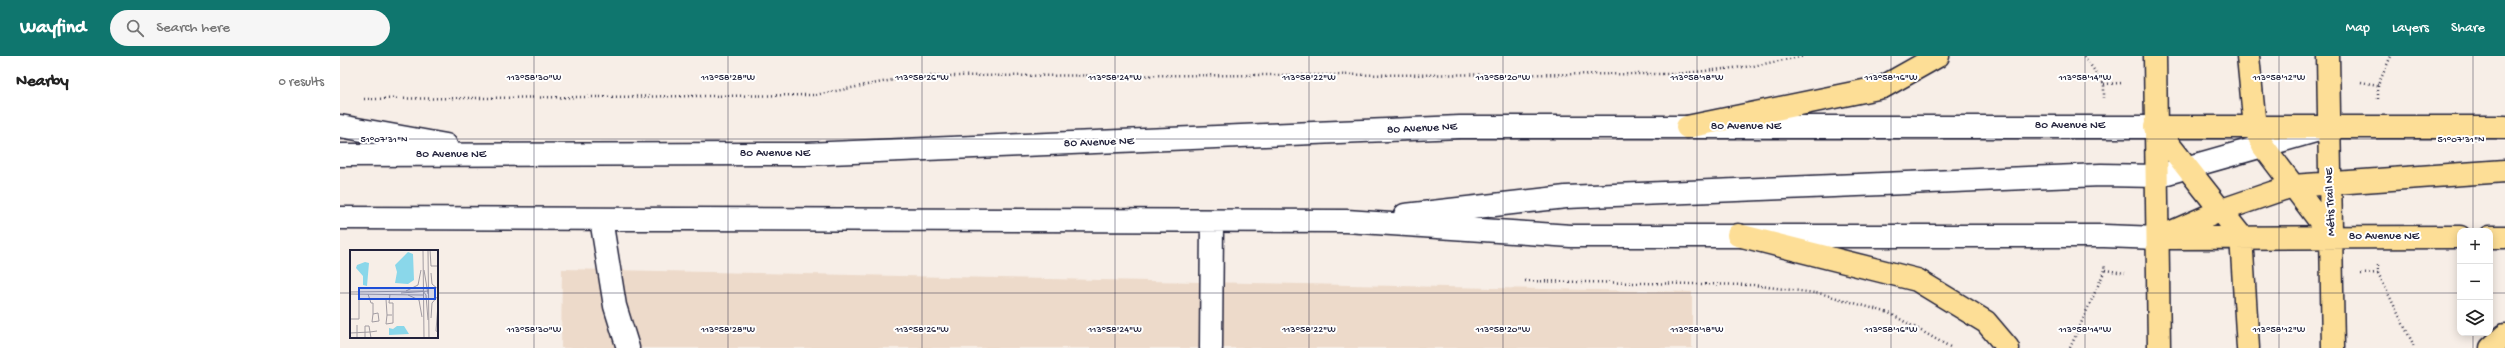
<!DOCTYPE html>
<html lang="en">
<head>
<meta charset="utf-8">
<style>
	body { margin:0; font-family:"Gochi Hand",sans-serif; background:#f6f6f6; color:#222 }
	.controls { position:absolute; right:12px; bottom:12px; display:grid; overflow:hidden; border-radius:8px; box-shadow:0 2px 10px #0003 }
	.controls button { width:36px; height:36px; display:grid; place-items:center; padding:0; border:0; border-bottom:1px solid #e0e0e0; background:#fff; color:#222; font:20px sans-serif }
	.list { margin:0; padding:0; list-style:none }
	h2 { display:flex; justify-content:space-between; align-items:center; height:52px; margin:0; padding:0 16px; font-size:17px }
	h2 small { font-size:13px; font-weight:400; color:#767676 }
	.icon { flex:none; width:22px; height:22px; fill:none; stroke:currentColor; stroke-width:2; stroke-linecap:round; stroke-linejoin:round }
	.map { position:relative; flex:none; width:2165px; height:292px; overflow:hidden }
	header { display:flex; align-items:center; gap:24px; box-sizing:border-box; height:56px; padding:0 20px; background:#0f766e; color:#fff }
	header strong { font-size:19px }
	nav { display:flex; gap:22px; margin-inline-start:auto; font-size:14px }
	.search { width:280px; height:36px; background:#f6f6f6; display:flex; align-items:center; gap:10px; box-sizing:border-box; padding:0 14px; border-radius:22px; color:#767676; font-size:15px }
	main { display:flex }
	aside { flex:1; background:#fff }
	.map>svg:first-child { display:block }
</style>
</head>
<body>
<header>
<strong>Wayfind</strong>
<div class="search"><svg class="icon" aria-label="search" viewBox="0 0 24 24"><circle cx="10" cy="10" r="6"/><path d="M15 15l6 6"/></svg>Search here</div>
<nav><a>Map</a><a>Layers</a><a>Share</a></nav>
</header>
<main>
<aside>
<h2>Nearby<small>0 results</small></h2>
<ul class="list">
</ul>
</aside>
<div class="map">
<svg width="2165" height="292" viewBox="0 0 2165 292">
	<rect width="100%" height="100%" fill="#f7eee7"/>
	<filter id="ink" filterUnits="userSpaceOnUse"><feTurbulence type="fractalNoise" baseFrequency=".025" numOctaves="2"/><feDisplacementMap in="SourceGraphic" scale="8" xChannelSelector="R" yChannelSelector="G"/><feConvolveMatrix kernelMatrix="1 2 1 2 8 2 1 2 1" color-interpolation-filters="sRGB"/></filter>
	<g filter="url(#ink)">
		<path fill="#eddaca" d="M222 213 1352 236V292H221Z"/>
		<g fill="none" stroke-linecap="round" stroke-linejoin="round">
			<g stroke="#22223b" stroke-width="25">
				<path id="minor" d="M0 70 106 89
					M0 99 465 98 1120 71H1815
					M1065 159 1226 141 1761 119 1817 120 1979 74
					M0 162 1006 165 1231 180H1764L1818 182
					M261 163 275 250 288 292
					M871 292 872 165"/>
			</g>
			<g stroke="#22223b" stroke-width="25">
				<path id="major" d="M1815 0 1819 292
					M1908 0 1915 72 1923 90 1992 181
					M1988 0 1993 292
					M1347 71 1543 31 1598 0
					M1815 71H2165
					M1815 71 1901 180 1908 292
					M1398 179 1577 224 1646 266 1668 292
					M2150 181H2165
					M1818 182 1882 154 1952 130 2165 115
					M1828 182 2120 181
					M2151 292 2165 279"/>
			</g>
			<path stroke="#22223b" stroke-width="2.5" stroke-dasharray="1 3" stroke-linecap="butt" d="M1744 0 1764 28V42
				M2021 26 2038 29
				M1764 28 1783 27
				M24 43 475 39 574 20 1335 18 1413 10 1465 0
				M2038 43V29L2051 0
				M2038 209V217L2075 292
				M1765 214 1785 217
				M2021 218 2038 217
				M1185 225 1413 229 1483 238 1549 257 1612 292
				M1730 292 1765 214 1764 208"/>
			<use href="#minor" stroke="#fff" stroke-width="22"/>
			<use href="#major" stroke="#fdde96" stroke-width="22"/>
		</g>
	</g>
	<path fill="none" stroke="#22223b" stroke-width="1" stroke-opacity="0.45" d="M194 0V292M388 0V292M582 0V292M775 0V292M969 0V292M1163 0V292M1357 0V292M1551 0V292M1745 0V292M1939 0V292M2133 0V175M0 83H2165M0 237H11M97 237H2120M2150 237H2165M2133 277V292"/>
	<g text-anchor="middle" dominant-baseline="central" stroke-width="4" stroke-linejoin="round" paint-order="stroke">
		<g font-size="12" fill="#22223b" stroke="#fff">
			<text x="1730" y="70">80 Avenue NE</text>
			<text x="1406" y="71">80 Avenue NE</text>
			<text transform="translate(1082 73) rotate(-3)">80 Avenue NE</text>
			<text transform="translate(759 87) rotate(-2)">80 Avenue NE</text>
			<text x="435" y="98">80 Avenue NE</text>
			<text x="111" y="99">80 Avenue NE</text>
			<text transform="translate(1991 146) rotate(-92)">Métis Trail NE</text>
			<text x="2044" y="181">80 Avenue NE</text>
		</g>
	</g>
	<g transform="translate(10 194)">
		<rect width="88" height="88" fill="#f7eee7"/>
		<path d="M58 2 63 4 64 30 58 34 45 33 47 22 45 15ZM15 12 19 13 17 36 13 35V26L6 18 7 15ZM47 76H54L59 84 39 85V78L43 79Z" fill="#8ad7ea"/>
		<path fill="none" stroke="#a29ca2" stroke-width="1" d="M73 0 74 88M78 0 79 88M80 0 81 16H88M74 20 78 44M81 23 82 34 88 39M56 41 68 35 71 20M73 41 76 45 78 70M0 42 73 41M51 43 79 41M0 44 73 45M18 44 21 53H23V64L28 63 29 71 22 72 23 64M40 44 39 53H43V73L36 74 37 65H42M58 45 69 50 72 67M88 54 86 81 88 82M37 65 36 49H40M81 68 82 53 88 46M0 69H9V49M7 75V88M0 83 20 82 21 88M0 88V0M15 88V76H19L20 82 27 81"/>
		<path fill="#1d4ed8" fill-opacity="0.15" stroke="#1d4ed8" stroke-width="2" d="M9 38H85V49H9Z"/>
		<rect width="88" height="88" fill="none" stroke="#22223b" stroke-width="2"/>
	</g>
	<g font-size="10" text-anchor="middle" fill="#22223b" stroke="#fff" stroke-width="4" stroke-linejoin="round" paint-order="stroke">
		<text x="194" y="24">113°58'30"W</text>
		<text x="388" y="24">113°58'28"W</text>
		<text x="582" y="24">113°58'26"W</text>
		<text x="775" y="24">113°58'24"W</text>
		<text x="969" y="24">113°58'22"W</text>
		<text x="1163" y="24">113°58'20"W</text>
		<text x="1357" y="24">113°58'18"W</text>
		<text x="1551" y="24">113°58'16"W</text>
		<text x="1745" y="24">113°58'14"W</text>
		<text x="1939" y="24">113°58'12"W</text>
		<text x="44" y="86">51°07'31"N</text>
		<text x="2121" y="86">51°07'31"N</text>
		<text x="194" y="276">113°58'30"W</text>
		<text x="388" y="276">113°58'28"W</text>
		<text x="582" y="276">113°58'26"W</text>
		<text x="775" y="276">113°58'24"W</text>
		<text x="969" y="276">113°58'22"W</text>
		<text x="1163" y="276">113°58'20"W</text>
		<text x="1357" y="276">113°58'18"W</text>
		<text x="1551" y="276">113°58'16"W</text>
		<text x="1745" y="276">113°58'14"W</text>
		<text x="1939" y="276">113°58'12"W</text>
	</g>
</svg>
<div class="controls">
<button>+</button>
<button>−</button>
<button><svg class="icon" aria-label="layers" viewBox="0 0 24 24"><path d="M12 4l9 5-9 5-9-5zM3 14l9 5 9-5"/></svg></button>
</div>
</div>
</main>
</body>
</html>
